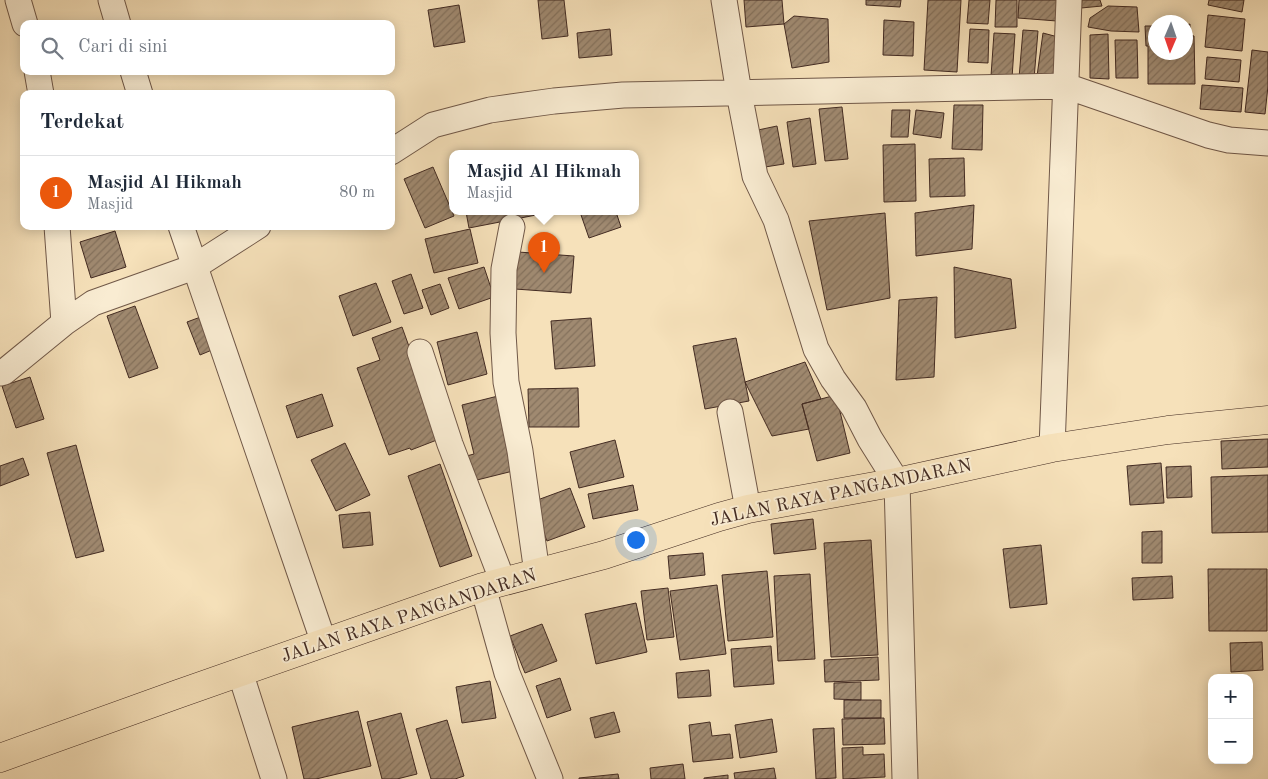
<!DOCTYPE html>
<html lang="id">
<head>
<meta charset="utf-8">
<style>
	body { margin:0; font-family:"Old Standard TT",serif; background:#f2f2f3; color:#1f2937 }
	.controls { position:absolute; right:15px; bottom:15px; display:grid; overflow:hidden; border-radius:10px; box-shadow:0 2px 12px #0003 }
	.controls button { width:45px; height:45px; display:grid; place-items:center; padding:0; border:0; border-bottom:1px solid #e0e1e3; background:#fff; color:#1f2937; font:25px sans-serif }
	.compass { position:absolute; left:1148px; top:15px; width:45px; height:45px; border-radius:50%; background:#fff; box-shadow:0 2px 12px #0003; rotate:182deg }
	.you { position:absolute; left:635px; top:539px; width:18px; height:18px; margin:-12px; border:4px solid #fff; border-radius:50%; background:#1a73e8; box-shadow:0 0 0 8px #1a73e833 }
	.badge { display:grid; place-items:center; width:32px; height:32px; border-radius:50%; background:#ea580c; color:#fff; font-size:16px; font-weight:700 }
	.pin { position:absolute; translate:-50% -41px; filter:drop-shadow(0 1px 2px #0008) }
	.pin::after { content:''; position:absolute; top:26px; width:18px; height:15px; background:inherit; clip-path:polygon(0 0,100% 0,50% 100%) }
	.popup { position:absolute; left:449px; top:150px; width:190px; height:65px; box-sizing:border-box; display:grid; place-content:center; border-radius:10px; background:#fff; filter:drop-shadow(0 1px 4px #0005); font-size:16px; white-space:nowrap; color:#747a83 }
	.popup b { font-size:19px; color:#1f2937 }
	.popup::after { content:''; position:absolute; left:50%; top:100%; margin-left:-10px; border:10px solid transparent; border-top-color:#fff }
	.list { margin:0; padding:0; list-style:none }
	h2 { display:flex; justify-content:space-between; align-items:center; height:65px; margin:0; padding:0 20px; font-size:21px }
	h2 small { font-size:16px; font-weight:400; color:#747a83 }
	.list li { display:grid; grid-template-columns:32px 1fr auto; gap:15px; align-items:center; box-sizing:border-box; height:75px; padding:0 20px; border-top:1px solid #e0e1e3 }
	.list b { display:block; font-size:19px; white-space:nowrap }
	.list p { margin:0; font-size:16px; white-space:nowrap; color:#747a83 }
	.list em { font-size:16px; font-style:normal; color:#747a83 }
	.icon { flex:none; width:28px; height:28px; fill:none; stroke:currentColor; stroke-width:2; stroke-linecap:round; stroke-linejoin:round }
	.map { position:relative; flex:none; width:1268px; height:779px; overflow:hidden }
	.search { position:absolute; background:#fff; box-shadow:0 2px 12px #0003; left:20px; top:20px; width:375px; height:55px; display:flex; align-items:center; gap:12px; box-sizing:border-box; padding:0 18px; border-radius:10px; color:#747a83; font-size:19px }
	.panel { position:absolute; background:#fff; box-shadow:0 2px 12px #0003; left:20px; top:90px; width:375px; height:140px; border-radius:10px }
	.map>svg:first-child { display:block }
</style>
</head>
<body>
<div class="map">
<svg width="1268" height="779" viewBox="0 0 1268 779">
	<defs>
		<pattern id="building-hatch" width="6" height="6" patternUnits="userSpaceOnUse" patternTransform="scale(1.25)"><rect width="6" height="6" fill="#a08a71"/><path d="M-1 1l2-2M0 6l6-6M5 7l2-2" fill="none" stroke="#84715c"/></pattern>
	</defs>
	<rect width="100%" height="100%" fill="#f6e1ba"/>
	<filter id="stains"><feTurbulence type="fractalNoise" baseFrequency=".004" numOctaves="4"/><feColorMatrix values="0 0 0 0 .2 0 0 0 0 .09 0 0 0 0 .02 0 0 0 .5 -.17"/></filter>
	<radialGradient id="worn" r=".72"><stop offset=".6" stop-color="#630" stop-opacity="0"/><stop offset="1" stop-color="#630" stop-opacity=".3"/></radialGradient>
	<path fill="url(#building-hatch)" stroke="#432b22" d="M538 0H564L568 36 542 39Z
		M744 0H782L784 24 746 27Z
		M866 0H901L900 7 866 5Z
		M928 0H961L957 72 924 70Z
		M969 0H990L988 24 967 23Z
		M996 0H1017V27H995Z
		M1019 0H1058L1057 21 1018 18Z
		M1082 0H1100L1102 6 1081 8Z
		M1209 0H1244L1242 12 1208 5Z
		M459 5 465 42 434 47 428 10Z
		M1108 6 1137 7 1139 32 1111 31 1088 27 1090 18Z
		M1208 15 1245 19 1242 51 1205 47Z
		M794 16 828 19 829 62 792 68 784 24Z
		M884 20 914 22 913 56 883 55Z
		M1190 24V35L1194 36 1195 84H1148V46H1146L1145 26H1156V52H1186V25Z
		M610 29 612 55 579 58 577 33Z
		M970 29 989 30 988 63 968 62Z
		M1023 30 1038 31 1034 79 1019 78Z
		M994 33 1015 34 1012 78 991 76Z
		M1043 33 1058 37 1056 79 1037 76Z
		M1108 34 1109 79 1090 78V35Z
		M1115 40H1137L1138 78H1116Z
		M1252 50 1268 52V86L1265 114 1245 112Z
		M1207 57 1241 60 1239 82 1205 79Z
		M1202 85 1243 88 1241 112 1200 109Z
		M954 105H983L982 150 952 149Z
		M842 107 848 159 825 161 819 109Z
		M892 110H910L908 137H891Z
		M916 110 944 113 941 138 913 134Z
		M810 118 816 164 793 167 787 122Z
		M777 126 784 164 765 167 758 130Z
		M915 144 916 201 884 202 883 145Z
		M964 158 965 196 930 197 929 159Z
		M433 167 454 216 425 228 404 179Z
		M974 205 972 249 916 256 915 213Z
		M466 212H535L536 215 469 228Z
		M580 212H616L621 227 589 238Z
		M885 213 890 298 827 310 809 221Z
		M470 229 478 263 434 273 425 239Z
		M115 231 126 267 91 278 80 242Z
		M518 252 574 256 571 293 515 289Z
		M484 267 494 297 459 309 448 278Z
		M954 267 1011 279 1016 328 955 338Z
		M411 274 423 308 404 314 392 281Z
		M376 283 391 322 353 336 339 296Z
		M440 284 449 308 431 315 422 290Z
		M937 297 934 377 896 380 899 300Z
		M135 306 158 368 129 378 107 316Z
		M206 315 219 347 200 355 187 322Z
		M591 318 595 366 555 369 551 321Z
		M402 327 442 438 411 450 410 448 389 455 357 368 380 360 372 338Z
		M477 332 487 374 448 385 437 342Z
		M736 338 749 401 705 409 693 346Z
		M805 362 821 399 802 404 809 429 772 436 745 382Z
		M30 377 44 419 16 428 2 386Z
		M578 388 579 427H529L528 389Z
		M322 394 333 426 297 438 286 406Z
		M836 395 850 453 817 461 802 404Z
		M498 396 517 470 469 482 463 457 474 454 462 405Z
		M1268 439V467L1222 469 1221 441Z
		M615 440 624 477 579 488 570 452Z
		M345 443 370 495 336 511 311 460Z
		M76 445 104 551 76 558 47 453Z
		M23 458 29 475 0 486V466Z
		M1161 463 1164 503 1130 505 1127 466Z
		M440 464 472 556 440 567 408 476Z
		M1191 466 1192 497 1167 498 1166 467Z
		M1268 475V532L1212 533 1211 477Z
		M633 485 638 510 593 519 588 494Z
		M570 488 585 527 547 541 532 502Z
		M370 512 373 545 343 548 339 515Z
		M813 519 816 549 774 554 771 524Z
		M1162 531V563H1142V532Z
		M871 540 878 655 831 657 824 543Z
		M1041 545 1047 604 1010 608 1003 549Z
		M703 553 705 575 670 579 668 556Z
		M1208 569H1267V631H1209Z
		M767 571 773 637 728 641 722 575Z
		M810 574 815 659 778 661 774 576Z
		M1172 576 1173 598 1133 600 1132 578Z
		M717 585 726 654 680 660 670 591Z
		M668 588 674 637 647 640 641 591Z
		M636 603 647 652 596 664 585 614Z
		M542 624 557 661 525 673 510 636Z
		M1262 642 1263 670 1231 672 1230 643Z
		M771 646 774 684 734 687 731 649Z
		M878 657 879 680 825 682 824 660Z
		M709 670 711 696 678 698 676 673Z
		M560 678 571 710 547 718 536 686Z
		M490 681 496 718 462 723 456 687Z
		M861 682V700L834 699V683Z
		M844 700H881V718H844Z
		M358 711 371 766 316 779H304L292 727Z
		M614 712 620 732 595 738 590 718Z
		M401 713 417 774 397 779H382L367 722Z
		M884 718 885 744 843 745 842 719Z
		M772 719 777 752 740 758 735 725Z
		M447 720 464 776 455 779H431L416 729Z
		M710 722 712 736 730 734 733 758 693 762 689 725Z
		M834 728 836 778 816 779 813 729Z
		M863 747V755L884 754 885 777 843 779 842 748Z
		M683 764 685 779H651L650 768Z
		M774 768 776 779H735L734 773Z
		M618 774 619 779H579V778Z
		M728 775V779H704V778Z"/>
	<g fill="none" stroke-linecap="round" stroke-linejoin="round">
		<g stroke="#705848" stroke-width="27">
			<path id="street" d="M18 0 25 24
				M111 0 118 24
				M724 0 739 93 755 176 776 220 816 349 833 379 854 408 870 439 897 482 905 779
				M37 71 41 94
				M133 71 140 94
				M391 152 433 125 490 110 554 101 623 95 1066 86 1208 135 1229 140 1268 143
				M57 226 64 323
				M181 226 324 643
				M512 227 504 269 503 333 506 382 520 451 537 573
				M420 352 450 444 503 582
				M0 373 4 372 64 323 93 303 194 267 258 226
				M730 412 748 509
				M1052 448 1069 0
				M483 587 507 673 550 779
				M240 672 274 779"/>
		</g>
		<g stroke="#432b22" stroke-width="29">
			<path id="highway" d="M0 758 178 694 483 587 604 555 719 517 748 509 897 482 1052 448 1168 430 1268 420"/>
		</g>
		<use href="#street" stroke="#f9ecd2" stroke-width="25"/>
		<use href="#highway" stroke="#f6e1ba" stroke-width="28"/>
	</g>
	<g text-anchor="middle" dominant-baseline="central" stroke-width="4" stroke-linejoin="round" paint-order="stroke">
		<g font-size="18" fill="#432b22" stroke="#f9ecd2">
			<text transform="translate(841 493) rotate(-12)">JALAN RAYA PANGANDARAN</text>
			<text transform="translate(409 616) rotate(-18)">JALAN RAYA PANGANDARAN</text>
		</g>
	</g>
	<rect width="100%" height="100%" filter="url(#stains)"/>
	<rect width="100%" height="100%" fill="url(#worn)"/>
</svg>
<div class="controls">
<button>+</button>
<button>−</button>
</div>
<svg class="compass" viewBox="-18 -18 36 36"><path d="M0-13l5 13h-10z" fill="#e53935"/><path d="M0 13l5-13h-10z" fill="#747a83"/></svg>
<div class="you"></div>
<div class="pin badge" style="left:544px;top:273px">1</div>
<div class="popup"><b>Masjid Al Hikmah</b>Masjid</div>
<div class="search"><svg class="icon" aria-label="search" viewBox="0 0 24 24"><circle cx="10" cy="10" r="6"/><path d="M15 15l6 6"/></svg>Cari di sini</div>
<section class="panel">
<h2>Terdekat<small></small></h2>
<ul class="list">
<li><span class="badge">1</span><div><b>Masjid Al Hikmah</b><p>Masjid</p></div><em>80 m</em></li>
</ul>
</section>
</div>
</body>
</html>
